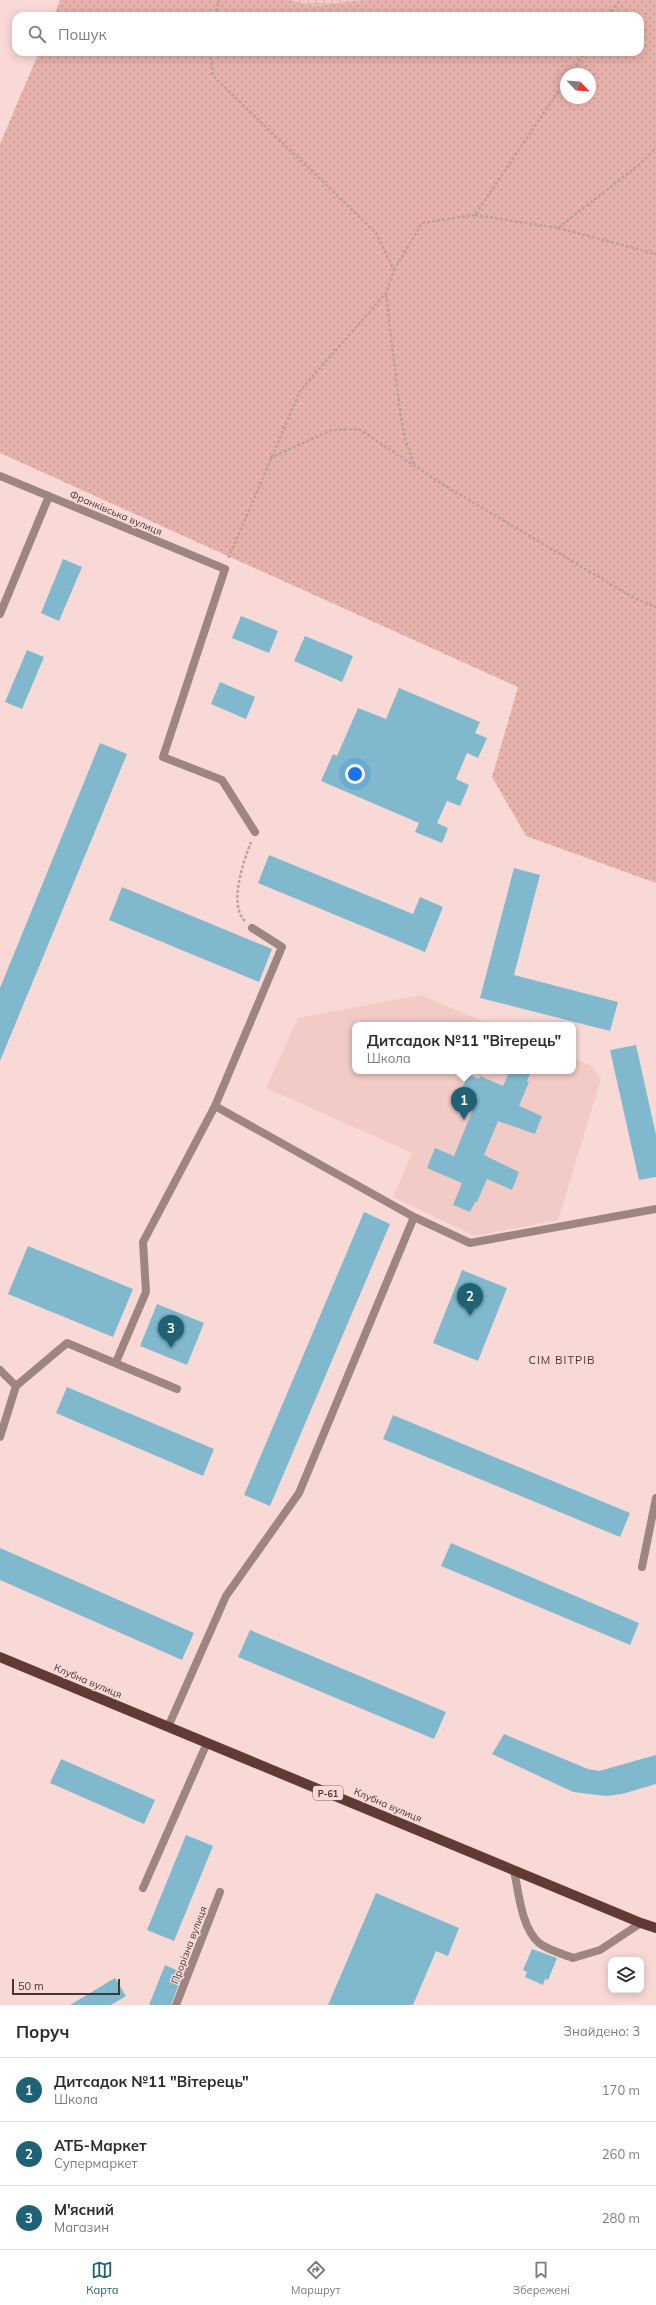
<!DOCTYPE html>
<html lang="uk">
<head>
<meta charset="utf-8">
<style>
	body { margin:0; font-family:Mulish,sans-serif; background:#f7f7f7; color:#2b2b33 }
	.controls { position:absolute; right:12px; bottom:12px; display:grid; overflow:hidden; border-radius:8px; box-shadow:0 2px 10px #0003 }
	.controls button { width:36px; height:36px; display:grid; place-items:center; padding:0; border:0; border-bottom:1px solid #e1e1e2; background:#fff; color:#2b2b33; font:20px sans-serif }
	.compass { position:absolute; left:560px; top:68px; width:36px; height:36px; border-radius:50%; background:#fff; box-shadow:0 2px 10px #0003; rotate:115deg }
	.scale { position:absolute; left:12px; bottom:10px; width:108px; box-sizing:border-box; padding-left:4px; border:2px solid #443837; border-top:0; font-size:11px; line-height:14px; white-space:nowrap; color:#443837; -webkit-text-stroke:3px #f9d9d6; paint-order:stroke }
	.you { position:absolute; left:355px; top:774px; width:14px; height:14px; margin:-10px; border:3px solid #fff; border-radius:50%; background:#1a73e8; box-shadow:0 0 0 6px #1a73e833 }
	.badge { display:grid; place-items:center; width:26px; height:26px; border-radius:50%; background:#1f6175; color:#fff; font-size:13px; font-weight:700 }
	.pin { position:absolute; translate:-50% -33px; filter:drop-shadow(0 1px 2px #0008) }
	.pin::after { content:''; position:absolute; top:21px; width:14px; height:12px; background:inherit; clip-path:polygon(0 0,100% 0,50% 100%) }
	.popup { position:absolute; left:352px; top:1022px; width:224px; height:52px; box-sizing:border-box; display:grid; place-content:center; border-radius:8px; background:#fff; filter:drop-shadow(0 1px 3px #0005); font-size:13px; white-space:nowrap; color:#7c7c81 }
	.popup b { font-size:15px; color:#2b2b33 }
	.popup::after { content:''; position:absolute; left:50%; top:100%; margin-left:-8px; border:8px solid transparent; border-top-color:#fff }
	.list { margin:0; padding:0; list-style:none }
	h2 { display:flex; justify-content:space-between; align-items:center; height:52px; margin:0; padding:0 16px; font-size:17px }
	h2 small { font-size:13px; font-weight:400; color:#7c7c81 }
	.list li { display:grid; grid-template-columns:26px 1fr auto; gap:12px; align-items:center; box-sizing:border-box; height:64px; padding:0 16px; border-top:1px solid #e1e1e2 }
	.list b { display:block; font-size:15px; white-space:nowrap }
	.list p { margin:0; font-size:13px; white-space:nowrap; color:#7c7c81 }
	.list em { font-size:13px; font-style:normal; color:#7c7c81 }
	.icon { flex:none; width:22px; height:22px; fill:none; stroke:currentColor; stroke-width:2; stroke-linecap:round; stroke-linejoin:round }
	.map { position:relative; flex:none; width:656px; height:2005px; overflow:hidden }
	.search { position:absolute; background:#fff; box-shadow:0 2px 10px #0003; left:12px; right:12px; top:12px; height:44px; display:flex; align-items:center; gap:10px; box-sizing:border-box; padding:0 14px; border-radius:12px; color:#7c7c81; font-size:15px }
	.sheet { height:244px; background:#fff }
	nav { display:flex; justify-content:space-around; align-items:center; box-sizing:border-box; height:56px; border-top:1px solid #e1e1e2; background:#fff; font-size:11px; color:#7c7c81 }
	nav a { display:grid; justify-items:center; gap:2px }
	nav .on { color:#1f6175 }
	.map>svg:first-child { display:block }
</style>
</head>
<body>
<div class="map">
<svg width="656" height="2005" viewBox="0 0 656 2005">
	<defs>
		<pattern id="industrial-grid" width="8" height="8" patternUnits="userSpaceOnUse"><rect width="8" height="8" fill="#f2cbc6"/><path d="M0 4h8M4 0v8" fill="none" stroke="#d1afab"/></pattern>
		<pattern id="grass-dots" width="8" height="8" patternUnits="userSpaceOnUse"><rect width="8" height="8" fill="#e8b2ac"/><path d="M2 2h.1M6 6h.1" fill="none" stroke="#be928d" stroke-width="1.8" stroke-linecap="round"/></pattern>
	</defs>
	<rect width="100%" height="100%" fill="#f9d9d6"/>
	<path fill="#f2cbc6" d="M420 995 492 1025H355V1071H573V1058L592 1066 601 1079 558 1220 475 1236 393 1197 412 1153 266 1088 298 1018Z"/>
	<path fill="url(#industrial-grid)" d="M290 0H362L314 6Z"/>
	<path fill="url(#grass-dots)" fill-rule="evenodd" d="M60 0H290L314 6 362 0H656V883L526 836 492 777 518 687 0 453V144L39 52H640V16H54ZM566 74H590V98H566Z"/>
	<path fill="#80b9cd" d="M63 559 82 567 59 621 41 613Z
		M241 616 278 631 269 653 232 638Z
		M305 636 353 656 342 682 294 661Z
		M27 650 44 657 22 709 5 702Z
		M220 682 255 697 246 719 211 704Z
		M399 688 480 722 475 733 487 738 478 758 467 753 456 779 469 785 460 806 447 801 437 823 448 828 442 843 415 832 419 823 321 781 333 754 337 756 358 708 386 719Z
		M100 743 127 754 0 1061V988Z
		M269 855 413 914 420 897 443 907 425 952 258 883Z
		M514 868 540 875 514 975 618 1002 610 1031 480 998Z
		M122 887 272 949 259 982 109 920Z
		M636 1045 656 1135V1177L639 1180 610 1050Z
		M510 1071H531L527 1081 529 1082 519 1106 542 1116 535 1134 498 1121 484 1155 519 1172 512 1190 487 1179 477 1202H475L470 1212 453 1205 462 1183 427 1168 435 1148 454 1156 478 1097 461 1090 468 1074 479 1079 480 1076 503 1086Z
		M364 1212 390 1224 270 1506 244 1495Z
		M28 1246 133 1289 113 1337 8 1294Z
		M462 1270 507 1288 478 1361 433 1343Z
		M157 1304 204 1323 187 1365 140 1346Z
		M67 1387 214 1449 203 1476 56 1413Z
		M393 1415 630 1513 620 1537 383 1439Z
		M451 1543 639 1623 630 1645 441 1566Z
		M0 1548 194 1633 182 1660 0 1580Z
		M250 1630 446 1712 434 1739 238 1657Z
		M504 1734 588 1769 599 1771 656 1755V1784L622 1794 606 1796 573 1792 492 1754Z
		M61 1759 155 1800 144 1824 50 1783Z
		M186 1835 213 1846 174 1941 147 1930Z
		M376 1893 459 1928 448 1956 436 1951 413 2005H328Z
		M532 1949 557 1958 548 1980 545 1979 543 1985 525 1977 527 1972 523 1970Z
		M165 1965 183 1973 171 2005H149Z
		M115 1978 126 1996 111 2005H70Z"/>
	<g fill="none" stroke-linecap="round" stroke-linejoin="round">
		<path stroke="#bba2a0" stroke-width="2.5" stroke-dasharray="3 2" stroke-linecap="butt" d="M215 16 219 0
			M609 16 620 0
			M210 52 213 76 376 233 394 270 386 293 300 391 228 559
			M570 74 585 52
			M475 215 558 228 640 164 656 148
			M558 228 656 254
			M394 270 422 223 475 215 566 80
			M386 294 401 419 406 442 415 466
			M270 458 331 430 359 429 442 484 636 599 656 607
			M245 921C228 905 244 860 251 842"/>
		<path stroke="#9d8582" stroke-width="8" d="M225 569 163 757 222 780 255 832
			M414 1217 470 1243 656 1209
			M116 1362 146 1292 143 1242 215 1106 282 947 252 928
			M0 1370 16 1386
			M0 1437 16 1386 67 1343 177 1389
			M642 1567 656 1498
			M168 1727 226 1596 299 1493 414 1217 215 1106
			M514 1871C519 1893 521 1927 539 1943 548 1950 563 1954 573 1958L600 1950 641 1923
			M143 1888 207 1743"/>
		<path stroke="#9d8582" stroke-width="8" d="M0 476 225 569
			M0 614 49 496
			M176 2005 220 1892"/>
		<path stroke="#613a36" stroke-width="10" d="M0 1657 641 1923 656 1928"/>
	</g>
	<g text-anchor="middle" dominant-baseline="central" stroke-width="3" stroke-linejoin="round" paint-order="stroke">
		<rect fill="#f9d9d6" stroke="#7a6867" stroke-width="1" x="313" y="1786" width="30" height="14" rx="3"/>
		<g font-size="9" font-weight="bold" fill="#443837">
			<text x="328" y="1793">Р-61</text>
		</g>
		<g font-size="10" fill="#443837" stroke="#f9d9d6">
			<text transform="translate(116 513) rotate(23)">Франківська вулиця</text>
			<text transform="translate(88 1681) rotate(23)">Клубна вулиця</text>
			<text transform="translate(388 1805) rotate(23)">Клубна вулиця</text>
			<text transform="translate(189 1945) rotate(-69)">Прорізна вулиця</text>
		</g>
		<g font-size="11" letter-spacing="1" fill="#443837" stroke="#f9d9d6">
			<text x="562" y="1360">СІМ ВІТРІВ</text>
		</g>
	</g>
</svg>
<div class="controls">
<button><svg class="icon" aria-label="layers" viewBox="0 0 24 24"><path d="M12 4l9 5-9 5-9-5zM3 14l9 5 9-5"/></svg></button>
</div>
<svg class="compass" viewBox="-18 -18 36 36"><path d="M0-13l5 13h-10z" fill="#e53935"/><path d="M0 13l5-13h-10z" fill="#7c7c81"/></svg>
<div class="scale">50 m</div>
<div class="you"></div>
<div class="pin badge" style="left:464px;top:1120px">1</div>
<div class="popup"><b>Дитсадок №11 &quot;Вітерець&quot;</b>Школа</div>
<div class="pin badge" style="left:470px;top:1316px">2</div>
<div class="pin badge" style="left:171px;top:1348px">3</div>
<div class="search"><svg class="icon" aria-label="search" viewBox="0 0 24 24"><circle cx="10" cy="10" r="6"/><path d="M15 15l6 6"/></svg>Пошук</div>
</div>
<section class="sheet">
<h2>Поруч<small>Знайдено: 3</small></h2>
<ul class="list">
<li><span class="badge">1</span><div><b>Дитсадок №11 &quot;Вітерець&quot;</b><p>Школа</p></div><em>170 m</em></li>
<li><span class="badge">2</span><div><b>АТБ-Маркет</b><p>Супермаркет</p></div><em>260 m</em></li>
<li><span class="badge">3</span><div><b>М'ясний</b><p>Магазин</p></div><em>280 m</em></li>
</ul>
</section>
<nav>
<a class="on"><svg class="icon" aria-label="map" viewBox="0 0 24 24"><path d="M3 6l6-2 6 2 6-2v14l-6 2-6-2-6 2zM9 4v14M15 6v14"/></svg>Карта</a>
<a><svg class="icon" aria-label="directions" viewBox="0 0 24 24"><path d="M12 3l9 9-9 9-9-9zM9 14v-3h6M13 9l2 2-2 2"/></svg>Маршрут</a>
<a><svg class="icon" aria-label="saved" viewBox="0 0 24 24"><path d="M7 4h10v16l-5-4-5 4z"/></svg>Збережені</a>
</nav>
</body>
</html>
